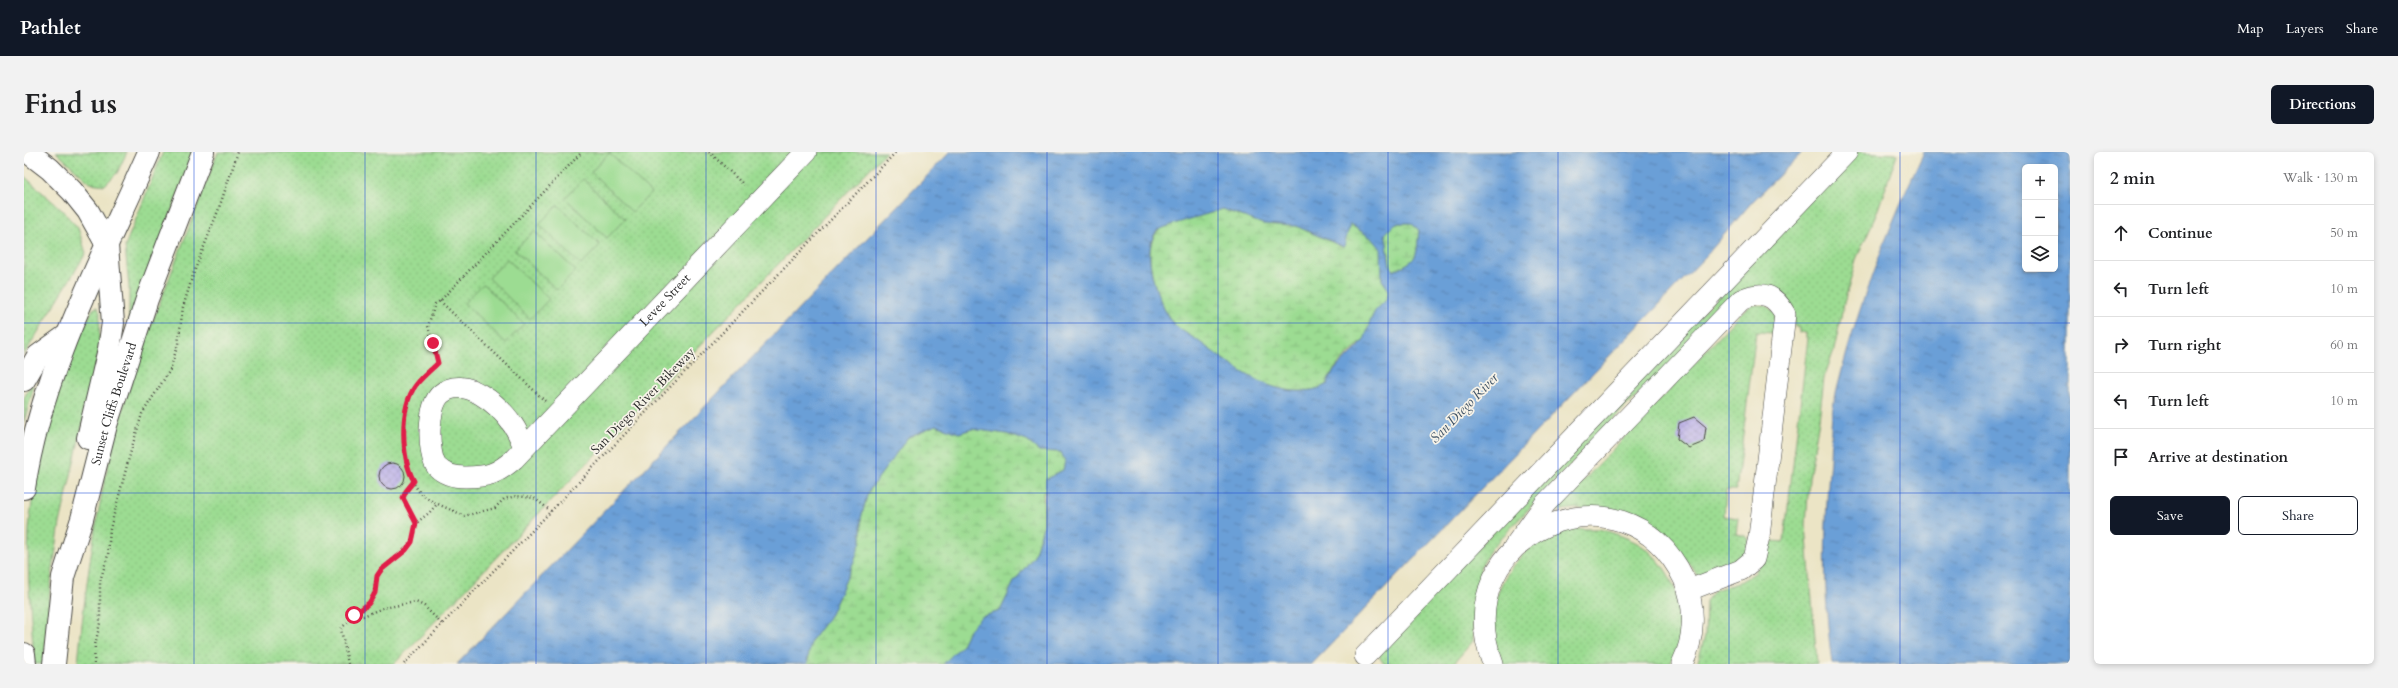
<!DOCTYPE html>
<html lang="en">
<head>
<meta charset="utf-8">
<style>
	body { margin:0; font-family:Cardo,serif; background:#f2f2f2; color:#202124 }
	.controls { position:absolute; right:12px; top:12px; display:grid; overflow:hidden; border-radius:6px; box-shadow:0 2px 6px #0003 }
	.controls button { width:36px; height:36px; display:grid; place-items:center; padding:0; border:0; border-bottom:1px solid #e0e0e0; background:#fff; color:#202124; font:20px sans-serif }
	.stop { position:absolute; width:12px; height:12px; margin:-9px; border:3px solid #e11d48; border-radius:50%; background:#fff }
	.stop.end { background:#e11d48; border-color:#fff; box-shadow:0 1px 4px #0008 }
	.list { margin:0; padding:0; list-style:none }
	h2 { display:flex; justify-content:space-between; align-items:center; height:52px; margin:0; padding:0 16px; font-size:17px }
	h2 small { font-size:13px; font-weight:400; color:#757577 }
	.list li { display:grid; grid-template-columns:26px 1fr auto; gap:12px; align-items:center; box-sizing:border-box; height:56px; padding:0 16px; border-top:1px solid #e0e0e0 }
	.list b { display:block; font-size:15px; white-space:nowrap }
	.list em { font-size:13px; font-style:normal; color:#757577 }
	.actions { display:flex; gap:8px; padding:12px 16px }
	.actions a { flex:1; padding:9px 0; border:1px solid #111827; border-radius:6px; text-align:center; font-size:14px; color:#111827 }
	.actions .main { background:#111827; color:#fff }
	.icon { flex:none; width:22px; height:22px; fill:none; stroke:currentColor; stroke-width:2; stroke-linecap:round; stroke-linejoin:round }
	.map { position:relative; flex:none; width:2046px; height:512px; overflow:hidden; border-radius:6px }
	header { display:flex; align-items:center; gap:24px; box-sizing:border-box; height:56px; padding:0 20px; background:#111827; color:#fff }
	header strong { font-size:19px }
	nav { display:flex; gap:22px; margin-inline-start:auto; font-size:14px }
	.intro { display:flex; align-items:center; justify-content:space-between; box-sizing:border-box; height:96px; padding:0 24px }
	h1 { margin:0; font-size:28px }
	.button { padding:10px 18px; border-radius:6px; background:#111827; color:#fff; font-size:14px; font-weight:700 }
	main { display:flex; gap:24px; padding:0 24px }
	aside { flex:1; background:#fff; border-radius:6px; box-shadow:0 2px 6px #0003 }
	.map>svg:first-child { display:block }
</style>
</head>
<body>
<header>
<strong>Pathlet</strong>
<nav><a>Map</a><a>Layers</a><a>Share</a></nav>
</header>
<div class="intro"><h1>Find us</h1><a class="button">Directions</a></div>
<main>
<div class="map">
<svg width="2046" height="512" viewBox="0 0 2046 512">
	<defs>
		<pattern id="grass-dots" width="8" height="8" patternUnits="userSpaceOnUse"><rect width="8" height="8" fill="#9cdc92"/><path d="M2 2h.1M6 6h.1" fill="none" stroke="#87bd7e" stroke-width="1.8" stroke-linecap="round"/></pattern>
		<pattern id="wetland-marsh" width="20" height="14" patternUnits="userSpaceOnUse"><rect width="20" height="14" fill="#9cdc92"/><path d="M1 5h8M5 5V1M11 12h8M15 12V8" fill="none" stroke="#87bd7e"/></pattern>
		<pattern id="water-ripples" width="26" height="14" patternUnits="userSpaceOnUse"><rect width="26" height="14" fill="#6b9fd7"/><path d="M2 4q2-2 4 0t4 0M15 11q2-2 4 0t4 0" fill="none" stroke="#5882af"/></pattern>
		<pattern id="building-cross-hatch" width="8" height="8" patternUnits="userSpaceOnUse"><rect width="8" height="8" fill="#aea2ea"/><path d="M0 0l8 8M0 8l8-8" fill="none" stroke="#8e84be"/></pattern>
	</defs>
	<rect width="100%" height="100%" fill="#f7f3e8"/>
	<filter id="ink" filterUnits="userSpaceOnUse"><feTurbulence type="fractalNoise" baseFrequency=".025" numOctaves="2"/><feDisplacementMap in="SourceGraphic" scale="8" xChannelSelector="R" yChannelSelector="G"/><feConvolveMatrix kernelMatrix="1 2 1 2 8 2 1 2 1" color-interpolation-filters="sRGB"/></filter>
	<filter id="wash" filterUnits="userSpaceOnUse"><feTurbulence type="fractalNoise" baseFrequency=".012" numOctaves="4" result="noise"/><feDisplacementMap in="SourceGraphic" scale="16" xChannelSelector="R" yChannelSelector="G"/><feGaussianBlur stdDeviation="0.9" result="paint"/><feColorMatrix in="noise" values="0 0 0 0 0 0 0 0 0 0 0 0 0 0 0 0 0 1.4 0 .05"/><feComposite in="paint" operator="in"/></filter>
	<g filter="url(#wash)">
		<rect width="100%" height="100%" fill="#ebe4c5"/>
		<path fill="url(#grass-dots)" stroke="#64845e" d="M32 0H103L93 21 81 33 66 31Z
			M139 0H170L105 173V135L101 94Z
			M194 0H862L370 512H54C63 414 78 315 110 221 136 147 166 74 194 0Z
			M1831 0 1873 2 1852 63 1833 105 1820 151 1810 198 1800 226 1795 268 1785 326 1782 373 1793 512H1673L1681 484 1682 449 1691 438 1714 431 1731 421 1745 392 1749 389 1759 390 1760 388 1784 186H1782V181L1775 180V176L1770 174V160L1740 134 1602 254 1466 398 1456 416V428L1450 455 1449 489 1429 512H1360L1356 506 1355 499Z
			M0 24 37 57 54 76 62 101 0 203Z
			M1728 153H1742L1751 161 1753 176 1748 181 1732 180 1712 338H1702L1700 364 1714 366 1712 382 1721 384 1725 387 1722 405 1674 425 1668 415 1640 386 1555 356 1531 359 1718 160Z
			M73 155 76 160 75 200 36 371 26 437 20 512H10C8 468 2 423 5 378 11 302 34 224 69 157Z
			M7 233 10 234 0 270V246Z
			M1576 377C1596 383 1616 389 1630 404 1657 431 1666 479 1646 512H1477C1474 501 1468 487 1468 476 1468 429 1498 391 1542 378 1552 376 1566 377 1576 377Z"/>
		<path fill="url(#wetland-marsh)" stroke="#64845e" d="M1199 57 1239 72 1272 74 1319 95 1325 72 1349 87 1358 97V128L1365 138C1362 154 1356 151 1350 161 1345 170 1345 183 1338 190 1325 203 1306 215 1303 233 1258 254 1212 217 1177 191 1169 185 1155 178 1148 170 1134 151 1115 98 1134 79 1139 73 1188 61 1199 57Z
			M1372 71H1387L1395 78C1392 107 1395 107 1369 119 1364 114 1364 91 1361 82Z
			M912 273 935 281 948 277 983 282 1003 289 1015 299 1037 300 1041 309 1039 318 1032 323 1019 342 1020 372 1010 404 990 430 976 459 957 465 946 476 938 493 919 512H783L787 489 807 462 830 409 837 389V366L844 340 884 285Z"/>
		<path fill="#9cdc92" stroke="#64845e" d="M585 1 627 41 608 60 567 20Z
			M559 27 601 67 583 86 541 46Z
			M534 53 576 93 557 113 515 72Z
			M510 79 552 119 533 138 491 98Z
			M483 107 525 147 506 167 465 126Z
			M459 132 500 172 482 191 440 151Z"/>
		<path fill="url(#water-ripples)" stroke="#4b6581" fill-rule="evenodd" d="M926 0H1779L1728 50 1682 104 1288 512H919L938 493 946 476 957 465 976 459 990 430 1010 404 1020 372 1022 327 1039 318 1041 309 1037 300 1015 299 1003 289 983 282 948 277 935 281 912 273 884 285 844 340 837 366V389L830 409 807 462 787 489 783 512H433ZM1199 57 1239 72 1272 74 1320 95 1326 72 1349 87 1357 97 1358 128 1365 138C1362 154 1356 151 1350 161 1345 169 1344 179 1340 188 1329 205 1308 212 1303 233 1258 254 1212 217 1177 191 1169 185 1155 178 1148 170 1134 151 1115 99 1133 79 1139 74 1188 61 1199 57ZM1372 71H1387L1395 78C1392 107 1395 107 1369 119 1364 114 1364 91 1361 82Z
			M1900 0H2046V512H1808C1799 444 1800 375 1806 307 1807 289 1806 268 1810 250 1830 164 1862 80 1900 0ZM2001 15H2031V117H2001Z"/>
		<g id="blocks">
			<path fill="url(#building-cross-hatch)" d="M1670 265 1682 275 1680 290 1665 296 1653 287 1655 271Z
				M355 324a13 13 0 1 1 26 0a13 13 0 1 1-26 0Z"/>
		</g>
	</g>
	<g filter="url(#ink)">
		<use href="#blocks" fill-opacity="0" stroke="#484742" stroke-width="1"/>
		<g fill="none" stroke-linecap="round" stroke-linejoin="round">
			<g stroke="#484742" stroke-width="22">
				<g id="minor">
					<path id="s1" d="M500 295C497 288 494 280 489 273 475 253 441 222 417 242 403 254 403 302 413 315 421 323 431 325 441 325 464 325 473 322 490 307L782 0"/>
					<path d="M1490 395 1521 352 1717 148C1738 138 1750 142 1761 162L1735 385 1730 407 1717 418 1665 438"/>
					<path d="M1341 504 1823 0"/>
					<path d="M1469 512C1419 382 1600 302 1660 427 1672 454 1671 486 1658 512"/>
				</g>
			</g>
			<g stroke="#484742" stroke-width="24">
				<g id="major">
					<path d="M4 0 26 17 48 39 64 59 83 93 89 171 85 197 64 286"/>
					<path d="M0 228 14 204 42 184"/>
					<path d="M0 336C18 217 77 109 125 0"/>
					<path d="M0 502 1 512"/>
					<path id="s2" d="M30 512 39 425 58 367 82 273 123 147 179 0"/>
				</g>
			</g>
			<path stroke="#484742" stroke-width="2.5" stroke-dasharray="1 3" stroke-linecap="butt" d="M685 0 720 33
				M416 149 521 249
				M389 330 382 339 379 346 392 371
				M527 359 510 346 492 344 480 347 471 356 440 364C426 356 404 351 394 338 376 313 375 261 391 235 396 226 406 218 414 211L404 174 411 152 416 149 558 0
				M331 463 339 464 359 456 392 450 400 454 418 472
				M70 512 71 493 76 471V429L84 403 86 377 108 295 118 262 146 218 154 192 159 155 170 120 194 59 214 0
				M324 512 317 477C325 467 339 461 346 450 353 440 349 427 357 419 373 402 391 396 392 371L405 361 414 351
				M380 512 872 0"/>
			<use href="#minor" stroke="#fff" stroke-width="21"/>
			<use href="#major" stroke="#fff" stroke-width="22"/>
		</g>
	</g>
	<g fill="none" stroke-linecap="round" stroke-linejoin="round" filter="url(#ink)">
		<path stroke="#e11d48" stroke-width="5" d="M330 463 345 451 351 441 353 424 357 418 382 398 388 390 392 371 379 346 382 339 390 329C377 306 375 255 392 233 398 225 407 218 414 211L409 191"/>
	</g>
	<path fill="none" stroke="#1d4ed8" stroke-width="1" stroke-opacity="0.55" d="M170 0V512M341 0V512M512 0V512M682 0V512M852 0V512M1023 0V512M1194 0V512M1364 0V512M1534 0V512M1705 0V512M1876 0V512M0 171H2046M0 341H2046"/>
	<g text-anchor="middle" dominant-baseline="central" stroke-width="3.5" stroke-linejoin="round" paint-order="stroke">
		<g font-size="13" fill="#2b2b2b" stroke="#f7f3e8">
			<text stroke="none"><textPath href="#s1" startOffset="492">Levee Street</textPath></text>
			<text transform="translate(619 249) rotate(-46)">San Diego River Bikeway</text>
			<text stroke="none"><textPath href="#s2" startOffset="268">Sunset Cliffs Boulevard</textPath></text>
		</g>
		<g font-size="14" font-style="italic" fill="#415467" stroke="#f7f3e8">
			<text transform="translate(1440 256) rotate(-46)">San Diego River</text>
		</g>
	</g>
</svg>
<div class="controls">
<button>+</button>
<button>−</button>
<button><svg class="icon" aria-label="layers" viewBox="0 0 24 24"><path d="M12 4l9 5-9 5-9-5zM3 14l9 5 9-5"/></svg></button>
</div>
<div class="stop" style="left:330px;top:463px"></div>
<div class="stop end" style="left:409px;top:191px"></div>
</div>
<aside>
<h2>2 min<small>Walk · 130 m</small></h2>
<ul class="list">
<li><svg class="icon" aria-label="ahead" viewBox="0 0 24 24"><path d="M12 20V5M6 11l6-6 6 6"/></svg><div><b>Continue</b></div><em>50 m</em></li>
<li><svg class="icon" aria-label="left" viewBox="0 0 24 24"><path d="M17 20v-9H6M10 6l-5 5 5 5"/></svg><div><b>Turn left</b></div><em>10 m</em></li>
<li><svg class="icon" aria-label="right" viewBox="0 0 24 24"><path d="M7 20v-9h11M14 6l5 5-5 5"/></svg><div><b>Turn right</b></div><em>60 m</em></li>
<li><svg class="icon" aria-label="left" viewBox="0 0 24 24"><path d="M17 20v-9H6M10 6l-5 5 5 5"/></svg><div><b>Turn left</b></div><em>10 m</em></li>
<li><svg class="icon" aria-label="arrive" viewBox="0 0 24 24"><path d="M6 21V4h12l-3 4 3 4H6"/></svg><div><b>Arrive at destination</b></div></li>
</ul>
<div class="actions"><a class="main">Save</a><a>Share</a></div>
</aside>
</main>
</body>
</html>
